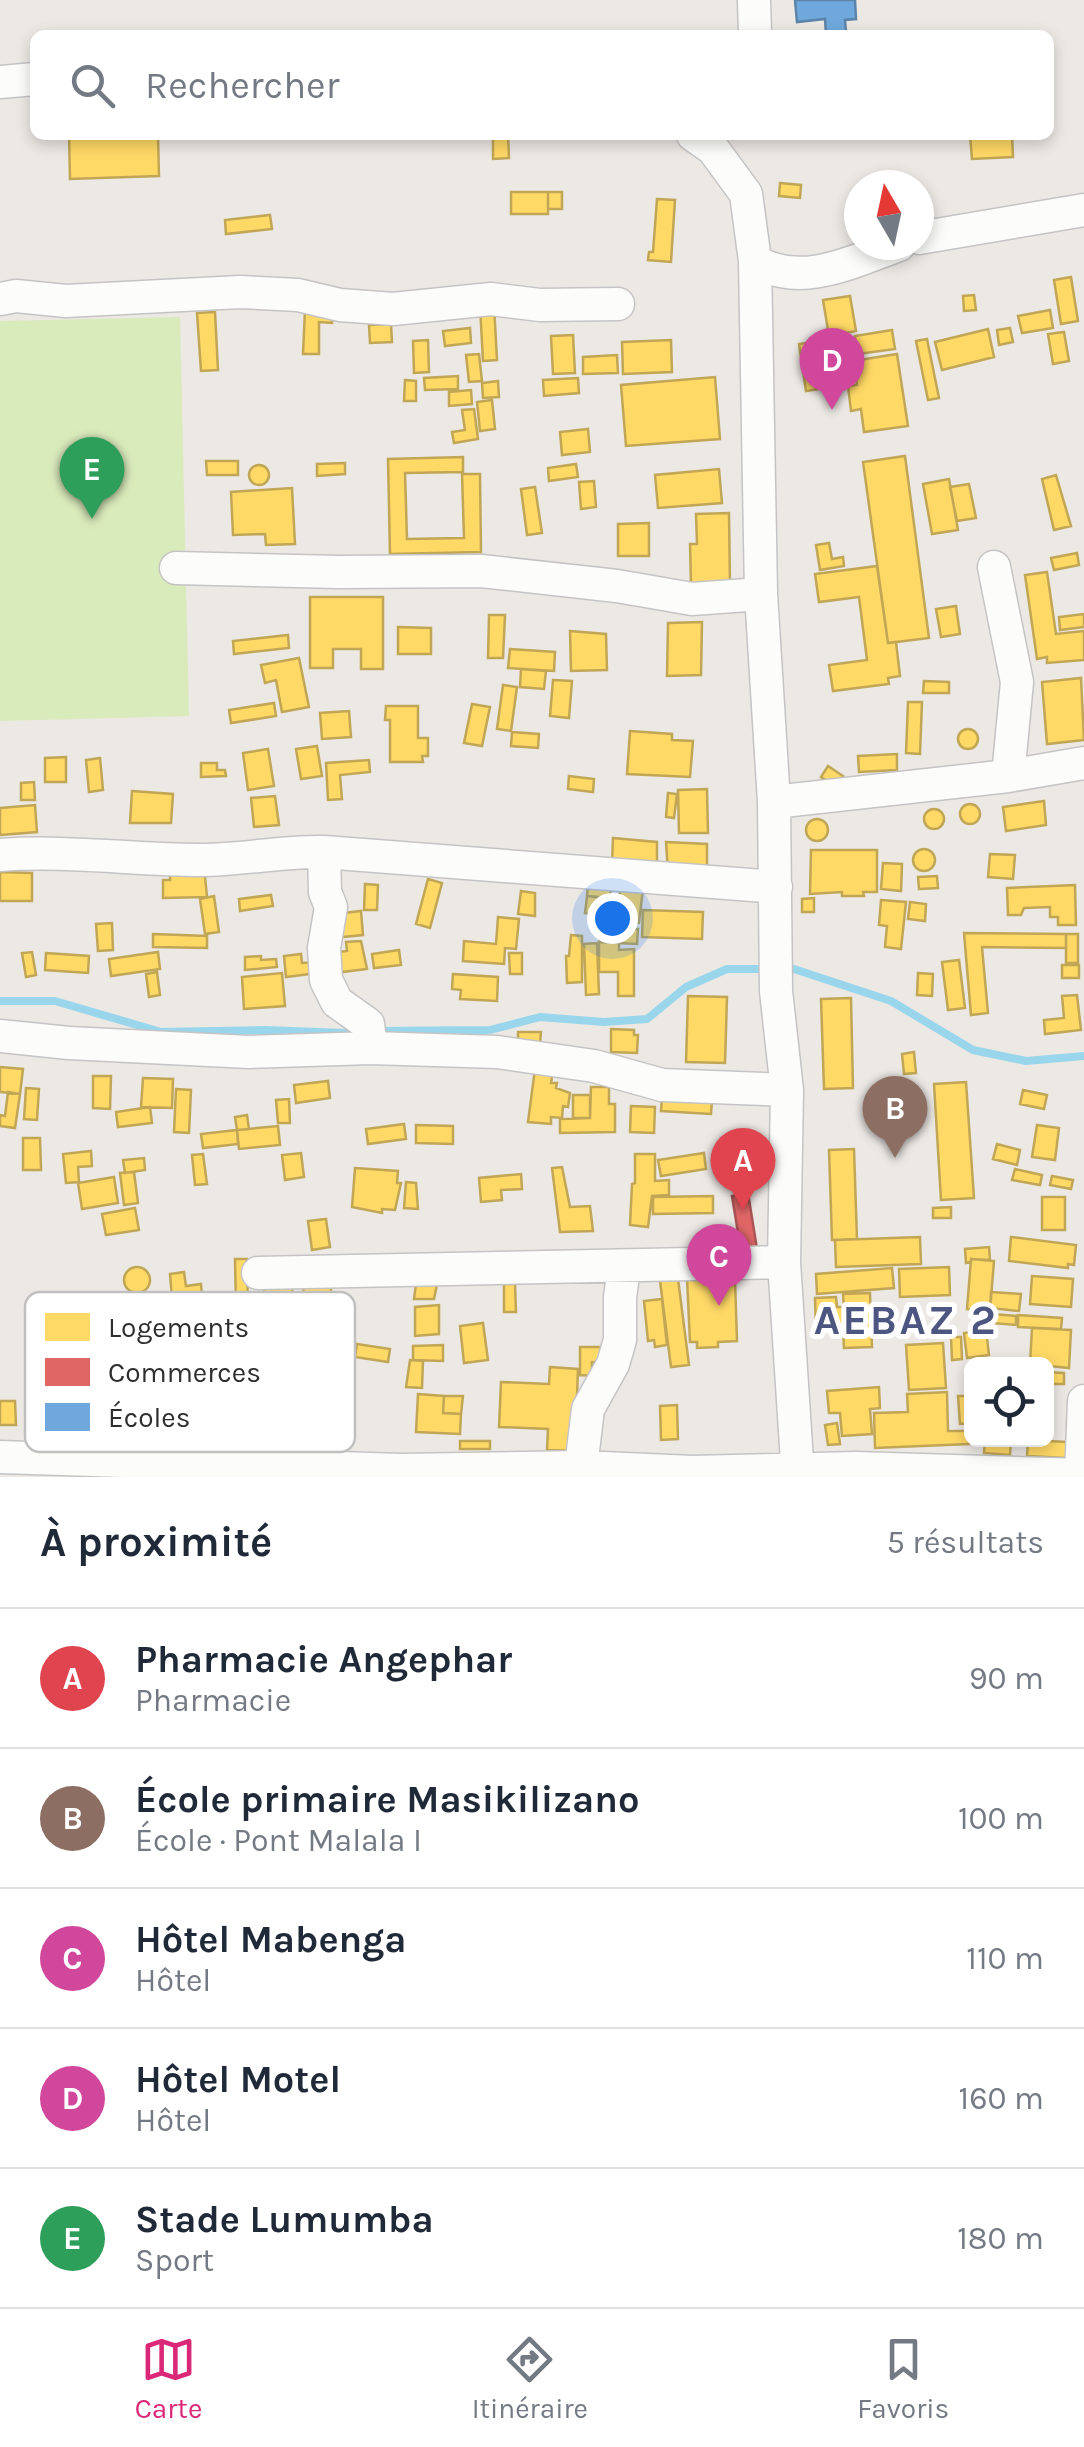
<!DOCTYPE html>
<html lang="fr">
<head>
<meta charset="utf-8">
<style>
	body { margin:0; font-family:Karla,sans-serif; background:#f2f2f3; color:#1f2937 }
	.controls { position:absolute; right:30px; bottom:30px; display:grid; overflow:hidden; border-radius:15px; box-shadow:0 5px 15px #0003 }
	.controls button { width:90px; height:90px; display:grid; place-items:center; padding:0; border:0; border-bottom:2px solid #e0e1e3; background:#fff; color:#1f2937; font:50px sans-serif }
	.compass { position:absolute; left:844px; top:170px; width:90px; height:90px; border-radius:50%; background:#fff; box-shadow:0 5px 15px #0003; rotate:351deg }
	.you { position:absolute; left:612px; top:918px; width:35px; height:35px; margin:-25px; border:8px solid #fff; border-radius:50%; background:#1a73e8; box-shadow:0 0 0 15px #1a73e833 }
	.badge { display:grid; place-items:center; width:65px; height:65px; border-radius:50%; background:#db2777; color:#fff; font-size:32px; font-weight:700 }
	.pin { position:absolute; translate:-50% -82px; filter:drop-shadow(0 2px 5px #0008) }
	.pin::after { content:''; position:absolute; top:52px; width:35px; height:30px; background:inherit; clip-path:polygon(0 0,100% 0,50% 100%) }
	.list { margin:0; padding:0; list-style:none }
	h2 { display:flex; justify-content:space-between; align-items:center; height:130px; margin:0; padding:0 40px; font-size:42px }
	h2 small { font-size:32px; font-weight:400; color:#747a83 }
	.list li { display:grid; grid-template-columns:65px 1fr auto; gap:30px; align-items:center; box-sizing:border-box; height:140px; padding:0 40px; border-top:2px solid #e0e1e3 }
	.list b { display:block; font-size:38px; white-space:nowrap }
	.list p { margin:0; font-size:32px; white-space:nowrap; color:#747a83 }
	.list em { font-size:32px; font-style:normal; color:#747a83 }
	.icon { flex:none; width:55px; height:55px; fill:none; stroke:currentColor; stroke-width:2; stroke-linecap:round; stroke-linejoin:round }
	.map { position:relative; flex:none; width:1084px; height:1477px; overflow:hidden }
	.search { position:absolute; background:#fff; box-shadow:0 5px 15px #0003; left:30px; right:30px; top:30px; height:110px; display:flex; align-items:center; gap:25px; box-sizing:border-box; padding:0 35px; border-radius:15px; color:#747a83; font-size:38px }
	.sheet { height:830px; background:#fff }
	nav { display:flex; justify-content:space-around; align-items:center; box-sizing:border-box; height:140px; border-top:2px solid #e0e1e3; background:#fff; font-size:28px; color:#747a83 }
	nav a { display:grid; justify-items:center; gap:5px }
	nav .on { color:#db2777 }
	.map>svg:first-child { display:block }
</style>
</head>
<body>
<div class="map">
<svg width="1084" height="1477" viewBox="0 0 1084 1477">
	<rect width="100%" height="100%" fill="#ece8e4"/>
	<path fill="#d9eabb" d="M180 317 189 716 0 721V321Z"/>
	<path fill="#ffd966" stroke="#c0a655" stroke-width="2.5" d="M69 135H158L159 176 70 179Z
		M493 135H508L509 158 493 159Z
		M970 135H1012L1013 157 972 159Z
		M780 183 801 185 800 198 779 196Z
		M511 192H548V214H511Z
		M548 192H562V209H548Z
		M657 199 675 200 671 262 648 260 649 252H653Z
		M270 215 272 229 226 234 225 220Z
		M1071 277 1078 321 1061 324 1054 280Z
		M974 295 976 310 964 311 963 296Z
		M850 296 856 331 829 336 823 300Z
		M494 305 497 360 483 361 480 306Z
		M305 309H333L332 323 319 322V354H303Z
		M1050 310 1053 328 1022 333 1018 316Z
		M215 312 218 370 201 371 197 313Z
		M391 324 392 342 370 343 369 325Z
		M470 328 471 343 445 346 443 331Z
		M1010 328 1013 342 999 345 997 330Z
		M988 329 994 357 942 370 935 342Z
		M892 330 895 349 858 354 855 336Z
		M1064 332 1069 361 1053 364 1048 334Z
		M573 335 575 373 553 374 551 336Z
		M849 337 852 355 834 358 838 386 806 391 799 344Z
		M927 339 939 398 928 400 916 341Z
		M428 340 429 372 414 373 413 341Z
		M671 340 672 372 623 374 622 342Z
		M479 354 482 381 469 382 466 355Z
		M897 354 908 426 864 432 861 409 851 411 848 386 857 385 853 361Z
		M617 355 618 373 583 374V357Z
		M458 376V389L425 390 424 378Z
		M715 377 720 439 626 446 621 385Z
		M578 378 579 393 544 396 543 380Z
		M405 380 416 381V401H404Z
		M498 381 499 397 483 398 482 383Z
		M471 390 472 404 449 406V392Z
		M492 400 495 429 480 431 477 402Z
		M474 409 478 439 454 443 452 432 465 430 462 410Z
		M588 429 590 452 562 455 560 432Z
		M905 456 929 638 888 643 863 462Z
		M463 457V472L405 473 407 539 464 538 462 474H480L481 552 390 554 388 459Z
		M206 461H238V475H207Z
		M345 463V474L317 476V464Z
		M576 464 578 477 549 481 548 468Z
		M249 475a10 10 0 1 1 20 0a10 10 0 1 1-20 0Z
		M719 469 722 503 658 508 655 475Z
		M1056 475 1071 526 1054 530 1042 479Z
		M949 479 958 530 932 534 923 484Z
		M594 481 596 507 581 509 579 482Z
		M969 484 976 518 957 521 950 487Z
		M535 487 542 533 527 535 521 489Z
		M292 488 295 544 266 545 265 534 233 535 231 492Z
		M729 513 730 585H691L690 544H697L696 514Z
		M649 523V556H618V524Z
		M829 543 832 559 843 557 844 566 820 570 816 545Z
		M1077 553 1079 565 1054 570 1051 558Z
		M877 566 888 643 896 642 900 676 888 678 889 684 833 691 829 665 867 660 859 597 819 602 815 574Z
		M1047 572 1056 634 1084 631V660L1047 663V657L1037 659 1025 575Z
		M310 597H383V669H361V649H333V668H310Z
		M956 606 960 634 941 637 936 609Z
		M1084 614V627L1060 630 1059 617Z
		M489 615H505L503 658H488Z
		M702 622 701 675 667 676 668 623Z
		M398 627 431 628V654H398Z
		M570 631 606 634 607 670 571 671Z
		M288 635 289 648 234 654 233 641Z
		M510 649 555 652 554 671 508 668Z
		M299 658 309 707 282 712 276 680 265 683 261 665Z
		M521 669 546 671 544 689 520 687Z
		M1081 678 1084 740 1047 744 1042 682Z
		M553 680 572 681 569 718 550 716Z
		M924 681 949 682V693H923Z
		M503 685 517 687 511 731 497 729Z
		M908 702H922L920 754 906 753Z
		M274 703 276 716 231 723 229 710Z
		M472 704 490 707 482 746 464 743Z
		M386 706H418V738H428V756H422L423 762H390V720H385Z
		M349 711 351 737 322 739 320 713Z
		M958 739a10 10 0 1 1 20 0a10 10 0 1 1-20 0Z
		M630 731 672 734V740L693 741 690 777 627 774Z
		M512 732 539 734 538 748 511 746Z
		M317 746 322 776 301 779 296 749Z
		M268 749 274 786 248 790 243 753Z
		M897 754V770L859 772 858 756Z
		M66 757V782H45V758Z
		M100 758 103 790 89 792 86 760Z
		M369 760 370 772 340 775 342 799 328 800 326 763Z
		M201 763H217V770H225L226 776 201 777Z
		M828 766 843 776 836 786 821 777Z
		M569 776 594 779 593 792 568 789Z
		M34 782 35 800H21V783Z
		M707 789 708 833H679L678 790Z
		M132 791 173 794 171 823H130Z
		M668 793 677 794 674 818 666 817Z
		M275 796 279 825 254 827 251 798Z
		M1044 801 1046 825 1006 831 1003 807Z
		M960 814a10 10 0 1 1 20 0a10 10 0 1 1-20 0Z
		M35 805 37 832 0 835V808Z
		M924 819a10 10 0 1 1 20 0a10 10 0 1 1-20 0Z
		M806 830a11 11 0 1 1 22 0a11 11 0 1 1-22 0Z
		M613 838 657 842V869L612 864Z
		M666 842 707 844V875L668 872Z
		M913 860a11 11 0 1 1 22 0a11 11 0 1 1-22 0Z
		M811 850H877V892H863L864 896H842V892L810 894Z
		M990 854 1015 855 1013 879 988 877Z
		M883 863 902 864 901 891 881 889Z
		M204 866 207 897 163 898V880H170V874Z
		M0 872 32 873V901H0Z
		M937 876 938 888 919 889 918 877Z
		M428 879 442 883 430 928 416 924Z
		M365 884 378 885 377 910H364Z
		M588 884 611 887 610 899 587 896Z
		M1075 885 1076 925H1058V917H1050V907L1024 908 1021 915H1008L1007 888Z
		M620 889H643L639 923 619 922Z
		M521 891 535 893V916L518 914Z
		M271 895 273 906 240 911 239 899Z
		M214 896 219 932 205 934 200 899Z
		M587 896 598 897 596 914 585 913Z
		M814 898V912H802V899Z
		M881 900 906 902 901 949 885 947 887 926 879 925Z
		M910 902 926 904 925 921 908 919Z
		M643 910 703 912 702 939 642 937Z
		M361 911 363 935 332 938 335 914Z
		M498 917 519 919 516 949 505 948 504 964 463 961 464 941 496 944Z
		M112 923 113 950 98 951 96 924Z
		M600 927 638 929 637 944 599 942Z
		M964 933 1066 934V948L982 947 988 1013 971 1015Z
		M153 934 207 936V948L153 947Z
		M1066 934H1078V963H1066Z
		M571 935 582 936V982L567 983 566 956H569Z
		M361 941 367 969 334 973 331 953 347 951 346 942Z
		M599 942 619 943V950L634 949V996H618V972H599Z
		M597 943 599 994 586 995 584 944Z
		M399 950 401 965 374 968 372 954Z
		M32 952 36 975 26 977 22 953Z
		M158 952 160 969 111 976 109 959Z
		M46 953 89 956 88 973 45 970Z
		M509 953H522V974H510Z
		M301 954 302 963 316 962 318 973 286 977 284 956Z
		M261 956V960L276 959 277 967 245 970V957Z
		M959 960 965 1008 948 1010 942 962Z
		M1062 965H1079V978H1062Z
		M157 972 160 995 149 997 146 974Z
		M282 973 285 1006 244 1009 242 977Z
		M918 973 933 974 932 996 917 995Z
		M453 974 498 977 497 1001 460 999 461 990 452 989Z
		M1077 995 1081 1030 1045 1034 1044 1020 1064 1018 1062 996Z
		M688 996 727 997 725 1063 686 1062Z
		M851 998 853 1088 824 1089 821 999Z
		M611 1029 634 1030V1035H638L637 1053 611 1052Z
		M518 1032H541L540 1044H518Z
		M914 1052 916 1073 904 1074 902 1054Z
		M0 1067 23 1069 20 1094 0 1092Z
		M535 1069 553 1071 551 1083H557L556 1088 570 1093 568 1107 563 1106 562 1118 551 1117V1124L528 1122Z
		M93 1076H111L110 1109 93 1108Z
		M143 1078 173 1079 172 1108 141 1107Z
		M328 1081 330 1098 296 1103 294 1085Z
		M966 1082 974 1198 941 1200 934 1084Z
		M591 1087H609V1104H615V1132L560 1133V1119L590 1118Z
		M26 1088 39 1089 37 1120 24 1119Z
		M176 1089 191 1090 189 1133 174 1132Z
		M1023 1090 1047 1095 1044 1109 1020 1104Z
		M8 1092 20 1094 15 1128 0 1126V1115L5 1116Z
		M573 1095H590V1118H573Z
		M662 1097 712 1100 711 1114 661 1111Z
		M289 1099 290 1123H278L276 1100Z
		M631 1106 655 1107 654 1133 630 1132Z
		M150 1107 152 1123 118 1127 116 1112Z
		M247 1115 249 1129 237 1130 235 1117Z
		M404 1124 406 1139 368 1144 366 1129Z
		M416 1125 453 1126V1144L416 1143Z
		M1037 1125 1059 1128 1055 1160 1032 1157Z
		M278 1126 280 1145 239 1149 237 1130Z
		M237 1130 238 1144 203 1148 201 1134Z
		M23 1138H40L41 1170H23Z
		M997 1144 1020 1150 1017 1165 993 1159Z
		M854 1149 857 1239 832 1240 829 1150Z
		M91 1151 92 1166 78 1167 79 1182 66 1183 63 1154Z
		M301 1153 304 1177 285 1180 282 1155Z
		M704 1153 706 1169 661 1176 658 1160Z
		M203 1154 207 1184 195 1185 192 1155Z
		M635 1154H655V1181L669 1180V1195L652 1196 648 1227 630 1225 632 1184 635 1183Z
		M144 1158 145 1170 125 1173 123 1160Z
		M562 1167 570 1207 590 1206 593 1231 560 1232 552 1168Z
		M355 1168 398 1171 397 1183H401L395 1210 382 1209V1213L352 1207Z
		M1015 1169 1042 1175 1040 1185 1012 1180Z
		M134 1172 138 1203 124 1205 120 1173Z
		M521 1174 522 1189 501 1190 502 1200 481 1202 479 1178Z
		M1052 1176 1073 1180 1071 1189 1050 1185Z
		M114 1177 118 1203 82 1209 78 1183Z
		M406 1182 416 1183 418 1209 404 1208Z
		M713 1196V1213L653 1214V1197Z
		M1042 1197H1065V1230H1042Z
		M951 1207V1218H933V1208Z
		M135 1208 139 1230 106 1235 102 1214Z
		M326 1219 330 1247 312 1250 308 1221Z
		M920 1237 921 1264 836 1267 835 1240Z
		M1011 1237 1076 1245 1074 1265 1068 1264V1268L1009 1261Z
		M989 1247 990 1260 971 1259V1262L966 1263 965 1249Z
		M235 1259H247L248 1310H236Z
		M971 1259 994 1261 990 1311 967 1309Z
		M949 1267 950 1295 900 1297 899 1269Z
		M124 1280a13 13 0 1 1 26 0a13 13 0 1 1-26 0Z
		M892 1268 894 1288 817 1294 816 1274Z
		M677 1271 689 1365 671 1367 659 1273Z
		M184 1272 186 1286 201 1284 202 1296 172 1299 170 1274Z
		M729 1276V1280H735L737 1341 718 1342V1347L697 1348V1342H690L687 1278Z
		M1032 1276 1073 1279 1071 1307 1030 1304Z
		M304 1280H331V1325H314L315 1296 303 1295Z
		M292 1284 294 1312 265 1313 264 1285Z
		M416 1284 437 1285 434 1299H414Z
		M504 1284H515L516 1312H504Z
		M991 1292 1021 1294 1019 1311 990 1308Z
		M870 1293 872 1347 844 1348 843 1329 816 1330 815 1298 836 1297 837 1307H844L843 1294Z
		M662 1299 667 1345 655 1347 654 1340 648 1341 644 1301Z
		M439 1305V1334L415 1336V1307Z
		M981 1313 1016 1316V1325L980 1322Z
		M1018 1315 1062 1318 1061 1329 1018 1327Z
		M483 1323 488 1360 464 1363 460 1326Z
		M1032 1328 1071 1330 1069 1368 1030 1364Z
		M986 1330 989 1355 967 1358 964 1333Z
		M951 1337H961L962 1359 952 1360Z
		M943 1343 946 1388 909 1390 906 1345Z
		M357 1344 390 1349 388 1362 355 1357Z
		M443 1345V1361L413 1360V1346Z
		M580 1347H612V1363L592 1362V1376L580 1375Z
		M410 1360 423 1361 422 1388 406 1387Z
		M550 1367 578 1369 575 1451 547 1450 548 1429 499 1427 501 1382 549 1384Z
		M1046 1372 1064 1373V1384H1046Z
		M879 1387 880 1408 870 1409 872 1434 842 1436 840 1413H829L827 1391Z
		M947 1392 948 1431H968L969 1444 875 1448 874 1413 908 1412 907 1394Z
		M418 1394 444 1396 443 1413 461 1414 460 1434 416 1432Z
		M444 1396H463L461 1414 443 1413Z
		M958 1396H972V1423L960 1424Z
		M0 1401H15L16 1425H0Z
		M677 1405 678 1439 661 1440 660 1406Z
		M837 1423 840 1444 828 1445 825 1425Z
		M985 1440H1011L1010 1455 984 1453Z
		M1028 1440 1067 1442 1066 1458 1027 1456Z
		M460 1441H490V1449H460Z"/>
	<path fill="#e06666" stroke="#ab5555" stroke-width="2.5" d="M748 1193 757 1249 741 1251 732 1196Z"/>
	<path fill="#6fa8dc" stroke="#5c83a8" stroke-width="2.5" d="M795 0H855L856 19 845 20 846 32 826 34 825 19 797 22Z"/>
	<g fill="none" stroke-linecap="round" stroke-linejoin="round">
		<path stroke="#99d6ec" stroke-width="8" d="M783 969H794L891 1001 973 1050 1026 1061 1084 1056
			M0 1001H55L161 1032 265 1030 346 1033
			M375 1031 490 1030 540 1017 604 1022 647 1019 686 987 727 969H769"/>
		<g stroke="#c5c4c5" stroke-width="35">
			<path id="minor" d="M754 0 755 35
				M0 82 35 79
				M693 135 713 149 746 194 755 261 761 594 774 802 776 991 787 1090 784 1262 798 1477
				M919 238 1084 210
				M755 261C801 289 854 261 899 245
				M0 299 16 296 66 301 240 292 298 295 340 305 393 309 491 299 540 305 618 304
				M994 567 1017 682 1008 776
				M176 568 339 572 481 571 617 586 692 599 761 594
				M774 802 1008 776 1084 763
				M324 852 325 892 331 907 324 948 326 980 337 1002 368 1024 371 1048
				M0 855C67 850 134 860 201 860 242 860 282 851 324 852L776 887
				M0 1036 69 1043 249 1052 371 1048 497 1052 594 1066 662 1085 787 1090
				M258 1273 784 1262
				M0 1457 401 1470 581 1467 692 1472 856 1468 1084 1475
				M581 1467 588 1409 613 1364 620 1340V1297L624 1268
				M1081 1477 1084 1401"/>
		</g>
		<use href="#minor" stroke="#fcfcfb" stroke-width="32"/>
	</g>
	<g text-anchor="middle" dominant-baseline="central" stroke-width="10" stroke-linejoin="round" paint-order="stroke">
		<g font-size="42" font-weight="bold" letter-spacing="2.5" fill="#4d5680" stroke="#fff">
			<text x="906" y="1320">AEBAZ 2</text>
		</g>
	</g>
	<rect x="25" y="1292" width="330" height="160" rx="15" fill="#fff" stroke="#c0c0c0" stroke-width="2.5"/>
	<rect x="45" y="1313" width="45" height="28" fill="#ffd966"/>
	<rect x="45" y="1358" width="45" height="28" fill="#e06666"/>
	<rect x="45" y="1403" width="45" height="28" fill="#6fa8dc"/>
	<g font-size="28" fill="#2e2e2e">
		<text x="108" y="1337">Logements</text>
		<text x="108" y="1382">Commerces</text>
		<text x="108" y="1427">Écoles</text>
	</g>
</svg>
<div class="controls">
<button><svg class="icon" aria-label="locate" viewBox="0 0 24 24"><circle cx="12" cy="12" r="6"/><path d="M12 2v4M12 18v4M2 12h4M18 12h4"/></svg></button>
</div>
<svg class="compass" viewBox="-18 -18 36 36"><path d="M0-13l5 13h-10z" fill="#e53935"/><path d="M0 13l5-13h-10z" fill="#747a83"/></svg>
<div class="you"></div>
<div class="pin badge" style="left:743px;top:1210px;background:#e0444e">A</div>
<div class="pin badge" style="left:895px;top:1158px;background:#8d6e63">B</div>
<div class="pin badge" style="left:719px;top:1306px;background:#d1479c">C</div>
<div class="pin badge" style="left:832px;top:410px;background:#d1479c">D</div>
<div class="pin badge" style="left:92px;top:519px;background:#2e9e5b">E</div>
<div class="search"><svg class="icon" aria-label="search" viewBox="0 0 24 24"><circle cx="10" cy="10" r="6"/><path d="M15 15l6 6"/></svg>Rechercher</div>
</div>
<section class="sheet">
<h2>À proximité<small>5 résultats</small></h2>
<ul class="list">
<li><span class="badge" style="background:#e0444e">A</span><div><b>Pharmacie Angephar</b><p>Pharmacie</p></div><em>90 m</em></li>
<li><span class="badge" style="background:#8d6e63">B</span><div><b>École primaire Masikilizano</b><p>École · Pont Malala I</p></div><em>100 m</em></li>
<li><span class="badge" style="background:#d1479c">C</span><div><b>Hôtel Mabenga</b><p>Hôtel</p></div><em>110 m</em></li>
<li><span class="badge" style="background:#d1479c">D</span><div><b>Hôtel Motel</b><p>Hôtel</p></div><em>160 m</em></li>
<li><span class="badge" style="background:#2e9e5b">E</span><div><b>Stade Lumumba</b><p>Sport</p></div><em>180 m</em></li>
</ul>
</section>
<nav>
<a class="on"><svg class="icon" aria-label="map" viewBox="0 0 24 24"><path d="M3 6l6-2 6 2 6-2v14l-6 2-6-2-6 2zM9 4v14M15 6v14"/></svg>Carte</a>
<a><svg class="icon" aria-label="directions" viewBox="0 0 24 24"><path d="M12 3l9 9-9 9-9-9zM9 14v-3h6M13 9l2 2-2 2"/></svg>Itinéraire</a>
<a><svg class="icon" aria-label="saved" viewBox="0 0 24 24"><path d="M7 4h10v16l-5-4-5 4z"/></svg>Favoris</a>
</nav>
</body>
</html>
